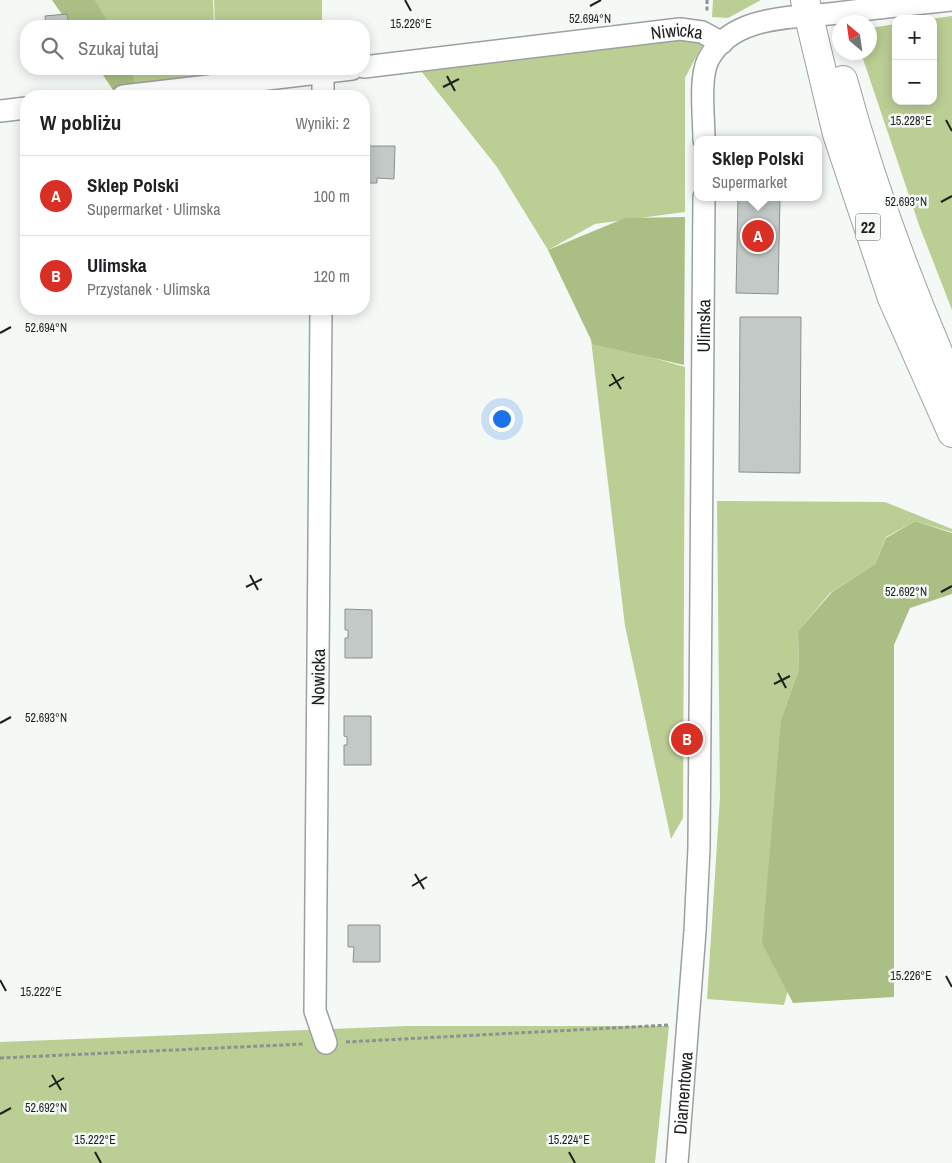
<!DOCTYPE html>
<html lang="pl">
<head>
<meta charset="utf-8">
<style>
	body { margin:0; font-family:"Archivo Narrow",sans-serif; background:#f6f6f6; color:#202124 }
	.controls { position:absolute; right:15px; top:15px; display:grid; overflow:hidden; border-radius:10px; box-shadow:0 2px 12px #0003 }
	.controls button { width:45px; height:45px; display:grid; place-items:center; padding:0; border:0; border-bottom:1px solid #e0e0e0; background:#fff; color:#202124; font:25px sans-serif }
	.compass { position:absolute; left:832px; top:15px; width:45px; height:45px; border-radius:50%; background:#fff; box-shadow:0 2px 12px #0003; rotate:331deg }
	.you { position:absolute; left:501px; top:418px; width:18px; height:18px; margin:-12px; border:4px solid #fff; border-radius:50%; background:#1a73e8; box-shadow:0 0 0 8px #1a73e833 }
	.badge { display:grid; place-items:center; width:32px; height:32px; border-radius:50%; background:#d93025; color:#fff; font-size:16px; font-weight:700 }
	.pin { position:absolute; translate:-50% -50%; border:2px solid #fff; box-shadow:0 1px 5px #0006 }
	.popup { position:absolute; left:694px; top:136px; width:128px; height:65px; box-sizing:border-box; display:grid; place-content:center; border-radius:10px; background:#fff; filter:drop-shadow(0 1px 4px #0005); font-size:16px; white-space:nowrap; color:#757577 }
	.popup b { font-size:19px; color:#202124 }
	.popup::after { content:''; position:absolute; left:50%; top:100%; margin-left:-10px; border:10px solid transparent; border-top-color:#fff }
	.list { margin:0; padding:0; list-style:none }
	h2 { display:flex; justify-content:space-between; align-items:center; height:65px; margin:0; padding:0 20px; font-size:21px }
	h2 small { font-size:16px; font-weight:400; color:#757577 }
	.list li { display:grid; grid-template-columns:32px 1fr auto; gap:15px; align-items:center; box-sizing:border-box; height:80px; padding:0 20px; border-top:1px solid #e0e0e0 }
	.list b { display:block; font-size:19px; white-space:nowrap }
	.list p { margin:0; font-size:16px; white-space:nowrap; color:#757577 }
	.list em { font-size:16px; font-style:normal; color:#757577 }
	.icon { flex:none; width:28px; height:28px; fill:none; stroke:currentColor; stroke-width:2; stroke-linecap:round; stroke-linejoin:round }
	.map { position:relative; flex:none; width:952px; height:1163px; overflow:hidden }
	.search { position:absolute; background:#fff; box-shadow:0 2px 12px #0003; left:20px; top:20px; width:350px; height:55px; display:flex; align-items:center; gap:12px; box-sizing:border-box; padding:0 18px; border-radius:20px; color:#757577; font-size:19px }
	.panel { position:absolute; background:#fff; box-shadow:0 2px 12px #0003; left:20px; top:90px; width:350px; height:225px; border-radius:20px }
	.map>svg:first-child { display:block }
</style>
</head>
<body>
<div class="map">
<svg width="952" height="1163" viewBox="0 0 952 1163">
	<rect width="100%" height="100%" fill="#f5f9f6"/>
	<path fill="#bbce94" d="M95 0H213L214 26H109Z
		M214 0H322V26H215Z
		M713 0H761L728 18 712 17Z
		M952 16V310L919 225 861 53 870 52V28L896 24V101H933V19H930Z
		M662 32 706 38 685 78V212L595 224 548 250 497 167 413 61Z
		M131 69H323L138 96Z
		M591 340 685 367 683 818 671 839 625 626Z
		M717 501 885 502 952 529V532L915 521 886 537 875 564 830 593 798 631 799 669 781 720 788 990 784 1005 707 999 720 797Z
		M407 1026H669L655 1163H0V1042Z"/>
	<path fill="#abbe84" d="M52 0H95L110 26H70Z
		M99 69H131L137 90 117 96Z
		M685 217 684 365 593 344 548 250 625 218Z
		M915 521 952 533V594L910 608 894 645V997L793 1003 762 943 781 720 799 669 798 631 832 592 875 564 886 538Z"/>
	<path fill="#c3c9c7" stroke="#8b918f" d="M67 14 69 26H46L45 16Z
		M364 146H395L394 179 377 178V183H364Z
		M738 197H780L778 294 736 293Z
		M740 317H801L800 473 739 472Z
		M345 609 372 610V658H345V638H348V630H345Z
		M344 716H371V765H344V745H347V737L344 736Z
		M348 925H380V962H353L354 947H348Z"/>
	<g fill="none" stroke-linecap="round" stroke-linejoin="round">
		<g stroke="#9ca19e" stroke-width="24">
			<g id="street">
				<path id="s1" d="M364 67 680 29 702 32 722 43"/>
				<path d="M123 96 352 69"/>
				<path d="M323 96V72"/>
				<path d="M0 111 26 108"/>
				<path d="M704 140C704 118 699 79 708 60 732 14 794 18 838 13 876 8 914 4 952 0"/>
				<path d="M321 309 315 1011 326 1043"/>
				<path id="s2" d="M677 1163 695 931 699 848 704 197"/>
			</g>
		</g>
		<g stroke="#9ca19e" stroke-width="30">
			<path id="primary" d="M805 0 837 134 892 298 952 433
				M843 80C871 184 909 286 952 384"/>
		</g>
		<path stroke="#8e918f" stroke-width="3" stroke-dasharray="4 2.5" stroke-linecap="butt" d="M707 0V12
			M346 1042 669 1025
			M0 1058 304 1044"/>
		<use href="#street" stroke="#fff" stroke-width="21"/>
		<use href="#primary" stroke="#fff" stroke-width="28"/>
	</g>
	<path fill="none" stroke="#1e201f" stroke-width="2" d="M405 0 411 11M590 6 601 0M447 76 455 91M443 87 459 79M946 120 952 131M941 202 952 196M0 333 11 327M612 374 621 389M609 386 624 377M250 575 258 590M246 587 262 579M941 592 952 586M778 673 786 688M774 684 790 676M0 723 11 717M415 874 424 889M412 886 427 877M946 976 952 987M0 980 6 991M52 1075 61 1090M49 1087 64 1078M0 1114 11 1108M95 1152 101 1163M569 1152 575 1163"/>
	<g text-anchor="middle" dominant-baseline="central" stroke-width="5" stroke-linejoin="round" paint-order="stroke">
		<rect fill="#f5f9f6" stroke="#5e6160" stroke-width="1" x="855.5" y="213.5" width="25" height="27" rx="4"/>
		<g font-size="16" font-weight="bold" fill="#1e201f">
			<text x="868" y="227">22</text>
		</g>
		<g font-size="18" fill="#1e201f" stroke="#f5f9f6">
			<text stroke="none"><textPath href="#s1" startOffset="315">Niwicka</textPath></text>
			<text stroke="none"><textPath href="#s2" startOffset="838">Ulimska</textPath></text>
			<text transform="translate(318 677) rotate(-89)">Nowicka</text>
			<text stroke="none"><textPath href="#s2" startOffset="70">Diamentowa</textPath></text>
		</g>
	</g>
	<g font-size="12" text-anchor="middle" fill="#1e201f" stroke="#f5f9f6" stroke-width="5" stroke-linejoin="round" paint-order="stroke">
		<text x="590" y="23">52.694°N</text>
		<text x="411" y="28">15.226°E</text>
		<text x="911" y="125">15.228°E</text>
		<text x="906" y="206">52.693°N</text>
		<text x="46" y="332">52.694°N</text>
		<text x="906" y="596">52.692°N</text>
		<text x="46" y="722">52.693°N</text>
		<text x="911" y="980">15.226°E</text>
		<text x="41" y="996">15.222°E</text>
		<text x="46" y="1112">52.692°N</text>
		<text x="95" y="1144">15.222°E</text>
		<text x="569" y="1144">15.224°E</text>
	</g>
</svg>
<div class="controls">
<button>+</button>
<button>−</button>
</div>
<svg class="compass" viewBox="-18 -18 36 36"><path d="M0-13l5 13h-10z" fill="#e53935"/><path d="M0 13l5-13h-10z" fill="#757577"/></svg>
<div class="you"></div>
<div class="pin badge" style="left:758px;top:236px">A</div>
<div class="popup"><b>Sklep Polski</b>Supermarket</div>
<div class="pin badge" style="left:687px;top:739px">B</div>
<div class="search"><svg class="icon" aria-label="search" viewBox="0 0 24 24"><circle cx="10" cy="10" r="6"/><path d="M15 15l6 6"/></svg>Szukaj tutaj</div>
<section class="panel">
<h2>W pobliżu<small>Wyniki: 2</small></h2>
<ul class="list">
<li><span class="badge">A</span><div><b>Sklep Polski</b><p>Supermarket · Ulimska</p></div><em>100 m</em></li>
<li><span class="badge">B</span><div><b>Ulimska</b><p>Przystanek · Ulimska</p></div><em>120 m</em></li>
</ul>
</section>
</div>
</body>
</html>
